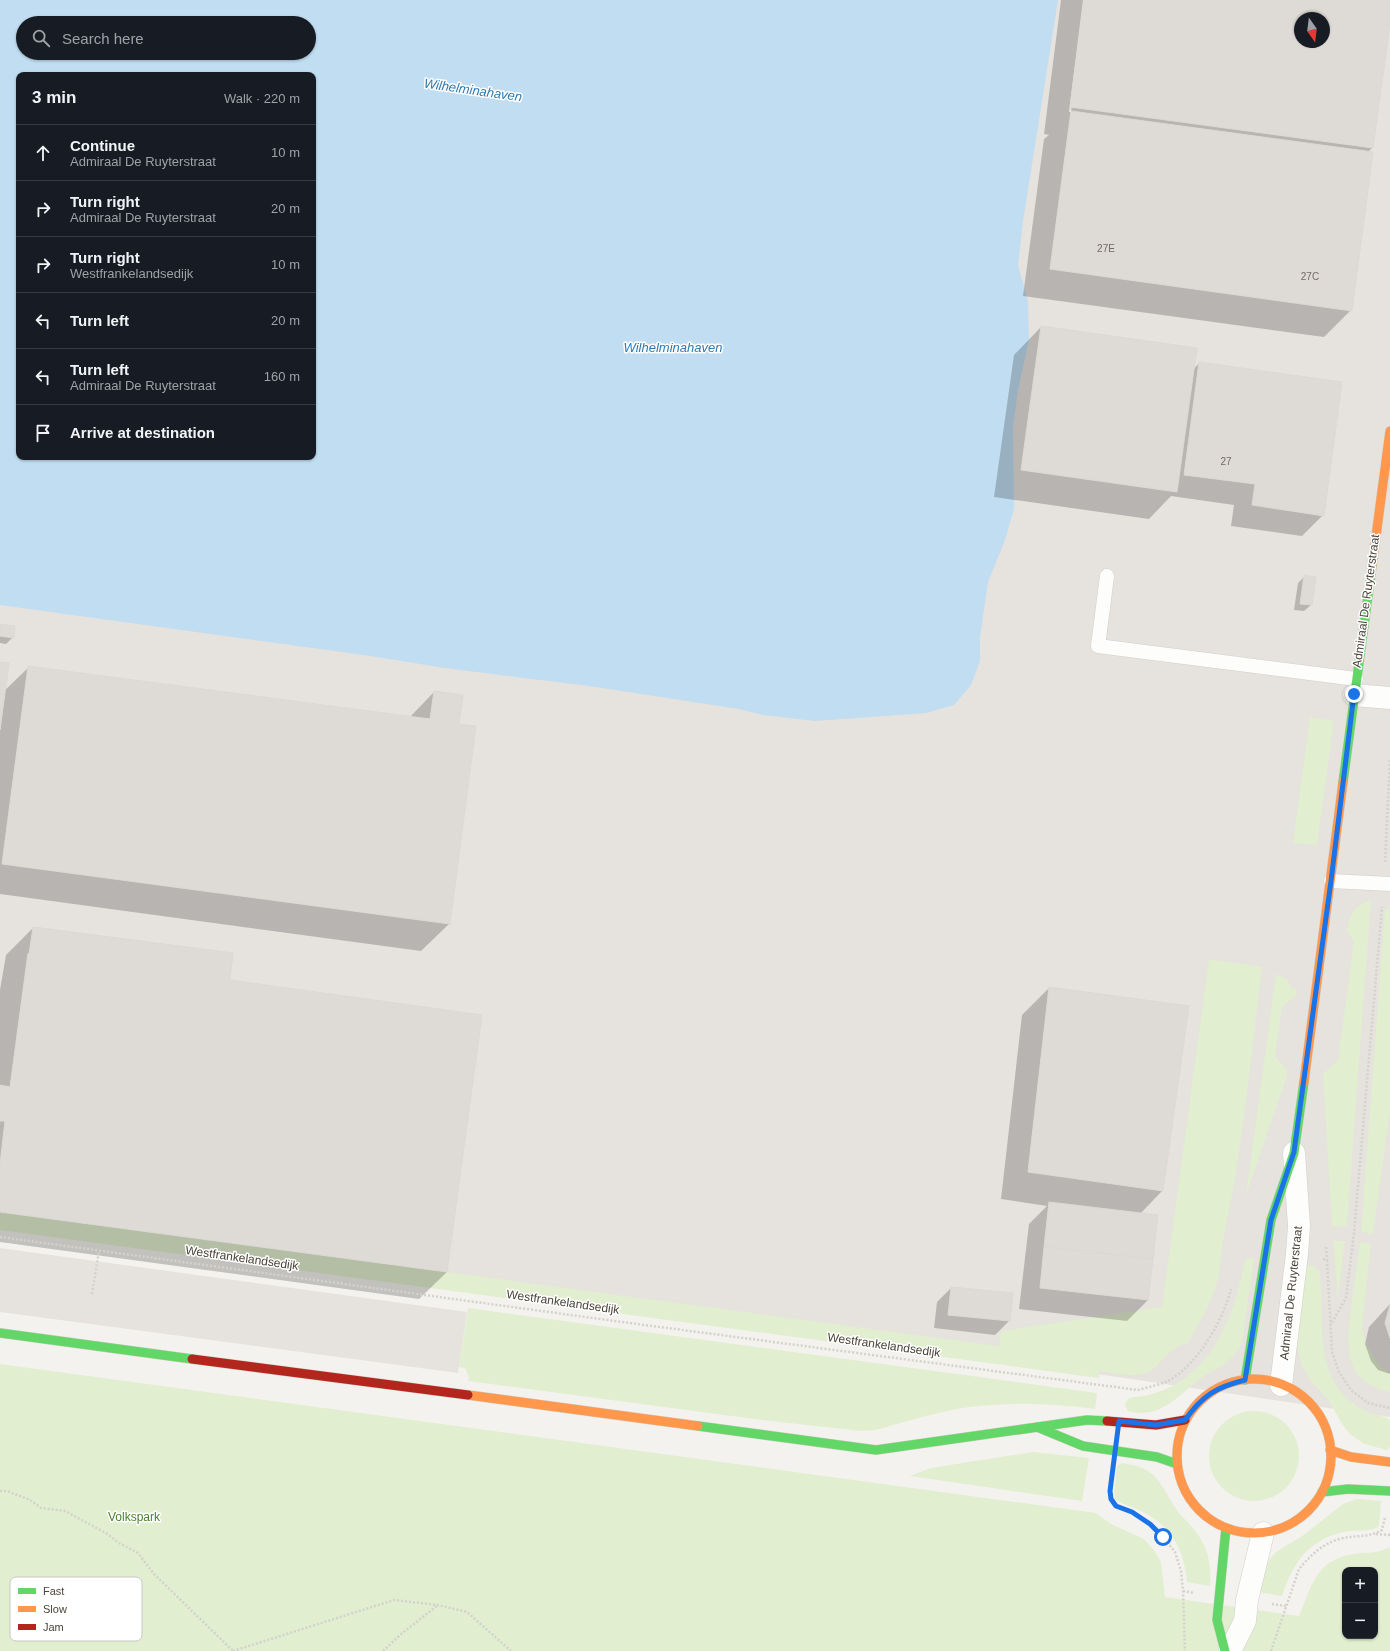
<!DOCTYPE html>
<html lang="en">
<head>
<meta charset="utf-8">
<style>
	body { margin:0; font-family:Arial,sans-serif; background:#20242c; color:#f1f3f6 }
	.controls { position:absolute; right:12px; bottom:12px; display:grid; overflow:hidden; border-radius:8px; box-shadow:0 1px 3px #0004 }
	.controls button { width:36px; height:36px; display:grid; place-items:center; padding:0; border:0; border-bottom:1px solid #363941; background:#171b24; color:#f1f3f6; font:20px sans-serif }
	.compass { position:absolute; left:1294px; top:12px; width:36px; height:36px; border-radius:50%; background:#171b24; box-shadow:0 1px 3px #0004; rotate:166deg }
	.stop { position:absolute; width:12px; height:12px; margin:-9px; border:3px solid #1a73e8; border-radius:50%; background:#fff }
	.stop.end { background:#1a73e8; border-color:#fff; box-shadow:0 1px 4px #0008 }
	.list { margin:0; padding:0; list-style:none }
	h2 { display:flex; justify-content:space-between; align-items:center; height:52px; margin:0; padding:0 16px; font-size:17px }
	h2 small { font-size:13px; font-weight:400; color:#9ea1a6 }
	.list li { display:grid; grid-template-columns:26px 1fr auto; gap:12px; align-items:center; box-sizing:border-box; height:56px; padding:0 16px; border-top:1px solid #363941 }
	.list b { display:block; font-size:15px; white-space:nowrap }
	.list p { margin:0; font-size:13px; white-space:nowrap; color:#9ea1a6 }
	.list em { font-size:13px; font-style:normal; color:#9ea1a6 }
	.icon { flex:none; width:22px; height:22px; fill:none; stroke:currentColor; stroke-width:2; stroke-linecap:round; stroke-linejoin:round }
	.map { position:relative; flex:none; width:1390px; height:1651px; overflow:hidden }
	.search { position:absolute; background:#171b24; box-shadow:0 1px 3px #0004; left:16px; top:16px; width:300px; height:44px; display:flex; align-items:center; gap:10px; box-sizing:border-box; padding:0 14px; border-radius:22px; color:#9ea1a6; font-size:15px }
	.panel { position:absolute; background:#171b24; box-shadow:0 1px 3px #0004; left:16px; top:72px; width:300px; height:388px; border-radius:8px }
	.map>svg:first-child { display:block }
</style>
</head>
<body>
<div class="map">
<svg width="1390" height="1651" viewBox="0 0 1390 1651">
	<rect width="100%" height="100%" fill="#f4f2ee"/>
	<path fill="#e6e2de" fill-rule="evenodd" d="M1043 0H1390V1417L1097 1374 0 1222V599L1002 266ZM1300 18H1324V42H1300Z"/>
	<path fill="#e1eecf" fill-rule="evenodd" d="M1310 717 1334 721 1317 845 1293 843Z
		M1371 900 1347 1226 1332 1227 1323 1074 1338 1060 1354 941 1347 932C1349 915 1355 905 1371 900Z
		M1385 909H1390V1111L1373 1234 1361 1232Z
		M1209 959 1262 967C1251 1056 1243 1147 1224 1235 1221 1252 1221 1269 1216 1286 1210 1306 1198 1325 1188 1343 1173 1347 1167 1355 1158 1365 1143 1381 1119 1374 1100 1371L1099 1378 0 1230V1212L999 1346 1001 1331 1162 1307Z
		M1276 974 1287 979 1292 989 1296 988 1297 995 1282 1007 1275 1056 1287 1070V1076L1246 1195Z
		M1333 1241H1345L1338 1298Z
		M1360 1242 1371 1244 1362 1328C1365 1344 1375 1364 1390 1373V1392C1339 1382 1347 1340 1352 1300 1355 1281 1357 1262 1360 1242Z
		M1248 1258 1254 1259 1242 1344C1236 1353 1229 1362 1219 1368 1214 1371 1208 1373 1203 1377 1178 1394 1163 1420 1128 1411L1125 1405C1126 1402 1127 1399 1130 1398 1135 1396 1143 1397 1148 1395 1165 1391 1178 1384 1191 1373 1222 1348 1238 1300 1244 1262Z
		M1309 1265 1314 1266 1319 1270C1326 1314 1312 1367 1349 1400 1356 1406 1365 1411 1373 1414 1379 1416 1385 1416 1390 1420V1447L1387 1450 1364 1444 1350 1434 1342 1424 1329 1401 1310 1380 1302 1366 1296 1342 1306 1267Z
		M468 1308 1097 1393 1095 1409C1053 1404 1013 1402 970 1407 938 1411 906 1422 875 1430L861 1431 762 1420 468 1381 469 1377 465 1368 459 1367Z
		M0 1364 1096 1513 1111 1524 1144 1539 1153 1549 1161 1562 1165 1597 1299 1616C1312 1586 1315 1560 1354 1554 1367 1552 1378 1554 1390 1547V1651H0ZM1345 1570H1375V1636H1345Z
		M1209 1456a45 45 0 1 1 90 0a45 45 0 1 1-90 0Z
		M1033 1452 1089 1458 1082 1501 910 1476 931 1468Z
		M1121 1463C1159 1467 1160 1485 1178 1512 1182 1517 1187 1521 1191 1526 1207 1543 1212 1563 1210 1586L1187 1582C1184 1551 1173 1527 1143 1512 1134 1507 1123 1505 1115 1499L1114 1494 1117 1466Z
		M1357 1499 1381 1501 1379 1526C1371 1532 1359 1530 1349 1531 1310 1538 1294 1560 1282 1596L1259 1592 1264 1570 1269 1560 1277 1551 1301 1537 1343 1504Z"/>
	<path fill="#e6e3df" d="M0 1248 467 1312 458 1373 0 1312Z"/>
	<path fill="#c0ddf1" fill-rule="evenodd" d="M0 0H1058L1023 221 1018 265 1028 302 1029 340 1018 390 1013 427 1014 509 1005 540 988 582 980 637V661L971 685 954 705 926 713 815 721 763 715 739 709 589 686 445 668 364 655 0 605ZM23 23H309V53H23ZM19 75H313V457H19Z"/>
	<path fill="#0003" fill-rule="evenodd" d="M1061 0H1083L1069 112H1071L1085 0H1390V17L1372 148 1368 152 1351 310 1324 337 1023 296 1044 139 1049 135 1044 134ZM1300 18H1324V42H1300Z
		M1041 327 1193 370 1199 363 1323 515 1302 536 1231 526 1234 505 1171 496 1149 519 994 497 1014 355Z
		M1305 576 1311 605 1304 611 1294 610 1298 583Z
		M0 625 13 637 6 644 0 643Z
		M0 663 4 691 29 667 409 718 434 692 458 725 449 924 421 951 0 894Z
		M33 928 229 981 447 1272 419 1299 0 1242V990L6 955Z
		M1049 988 1162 1191 1140 1214 1157 1216 1148 1300 1127 1321 1019 1309 1029 1224 1047 1206 1001 1199 1022 1015Z
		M951 1288 1009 1321 995 1335 934 1328 937 1302Z
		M1390 1304V1374L1378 1370 1371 1361 1365 1344 1369 1327Z"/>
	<path fill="#dedbd6" stroke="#dcd9d4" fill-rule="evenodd" d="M1084 0H1390V24L1373 148 1070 107ZM1300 18H1324V42H1300Z
		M1071 111 1373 152 1352 311 1050 269Z
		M1041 326 1197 348 1177 492 1021 470Z
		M1199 362 1342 382 1324 516 1252 505 1255 484 1184 475Z
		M1304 575 1316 577 1312 605 1300 604Z
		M0 624 15 626 14 638 0 636Z
		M0 662 9 663 0 730Z
		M28 666 430 719 434 691 463 695 459 724 476 726 450 924 2 864Z
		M33 927 233 953 230 980 482 1015 447 1272 0 1212V1164L5 1121H0V1085L10 1087 28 953 29 954Z
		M1049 987 1189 1006 1163 1191 1028 1172Z
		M1049 1202 1158 1215 1153 1259 1044 1247Z
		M1044 1247 1153 1259 1148 1300 1040 1288Z
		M951 1287 1013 1293 1010 1321 948 1315Z
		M1390 1305V1338L1385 1323Z"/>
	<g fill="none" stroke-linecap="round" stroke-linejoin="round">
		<g stroke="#d2d0cb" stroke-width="15">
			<path id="lane" d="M1107 576 1098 646 1356 679
				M1331 881 1390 884"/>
		</g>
		<g stroke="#d2d0cb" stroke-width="23">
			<path id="street" d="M1354 695 1390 698
				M1281 1385 1297 1254 1299 1226 1294 1153
				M1230 1651 1245 1621 1247 1600 1263 1533"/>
		</g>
		<g stroke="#d3cfc5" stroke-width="10">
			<path id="fast" d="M1343 782 1372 566
				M0 1333 192 1359
				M1245 1380 1271 1220 1294 1153 1304 1082
				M698 1426 876 1450 1087 1420 1107 1421
				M1037 1427 1083 1446 1157 1457 1177 1464
				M1322 1492 1348 1489 1390 1491
				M1225 1651 1217 1620 1226 1528"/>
		</g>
		<g stroke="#d3cfc5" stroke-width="10">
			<path id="slow" d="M1372 566 1390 431
				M1304 1082 1343 782
				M1177 1456a77 77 0 1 1 154 0a77 77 0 1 1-154 0Z
				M468 1395 698 1426
				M1330 1450 1351 1457 1390 1462"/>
		</g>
		<g stroke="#d3cfc5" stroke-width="10">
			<path id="jam" d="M192 1359 468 1395
				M1107 1421 1156 1425 1185 1420"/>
		</g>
		<path stroke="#d3d2cc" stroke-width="2.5" stroke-dasharray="2 2" stroke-linecap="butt" d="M1385 862 1390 759
			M0 1237 622 1322 1138 1390C1148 1387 1159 1385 1168 1381 1197 1365 1223 1321 1231 1289
			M1326 1247 1327 1260
			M1323 1259 1327 1260 1332 1352 1339 1372 1351 1390 1368 1403 1390 1408
			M92 1294 99 1251
			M1330 1326 1346 1298 1354 1233 1382 907
			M1112 1476 1111 1499 1116 1507 1132 1512 1150 1524 1163 1537 1175 1552 1181 1571 1183 1591 1185 1651
			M0 1491H7L30 1500 41 1508 65 1511 106 1533 119 1543 138 1553 154 1574 233 1651
			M1376 1534 1390 1535
			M1183 1591 1194 1593
			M1272 1604 1286 1606
			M233 1651 394 1600 438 1605 467 1612 511 1651
			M383 1651 400 1635 438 1605
			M1271 1651 1299 1569C1310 1556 1322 1544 1339 1539 1354 1535 1369 1538 1382 1530L1385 1517"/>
		<use href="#lane" stroke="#fdfdfc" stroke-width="14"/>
		<use href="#street" stroke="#fdfdfc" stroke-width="22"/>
		<use href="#fast" stroke="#63d668" stroke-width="9"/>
		<use href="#slow" stroke="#ff974d" stroke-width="9"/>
		<use href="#jam" stroke="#b3261e" stroke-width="9"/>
	</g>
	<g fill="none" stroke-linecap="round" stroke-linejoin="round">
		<path stroke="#1a73e8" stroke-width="5" d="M1163 1537 1150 1524 1132 1512 1116 1506 1111 1499 1110 1491 1119 1421 1156 1425 1185 1420C1202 1396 1216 1387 1245 1380L1271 1220 1294 1152 1331 881 1354 694"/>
	</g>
	<g text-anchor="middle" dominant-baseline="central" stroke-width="3" stroke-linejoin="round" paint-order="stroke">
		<g font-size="10" fill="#706a61">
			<text x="1106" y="248">27E</text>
			<text x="1310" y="276">27C</text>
			<text x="1226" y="461">27</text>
		</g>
		<g font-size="12" fill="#4b4439" stroke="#fff">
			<text transform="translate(1366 601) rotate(-82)">Admiraal De Ruyterstraat</text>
			<text transform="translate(242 1258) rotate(8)">Westfrankelandsedijk</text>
			<text transform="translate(1291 1293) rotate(-84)">Admiraal De Ruyterstraat</text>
			<text transform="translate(563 1302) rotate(8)">Westfrankelandsedijk</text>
			<text transform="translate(884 1345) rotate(8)">Westfrankelandsedijk</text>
		</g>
		<g font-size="12" fill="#4a7f2a" stroke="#fff">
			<text x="134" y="1517">Volkspark</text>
		</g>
		<g font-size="13" font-style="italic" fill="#2e7ab2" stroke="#fff">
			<text transform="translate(473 90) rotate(8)">Wilhelminahaven</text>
			<text x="673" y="347">Wilhelminahaven</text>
		</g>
	</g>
	<rect x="10" y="1577" width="132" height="64" rx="6" fill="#fff" stroke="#c9c7c4" stroke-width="1"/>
	<rect x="18" y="1588" width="18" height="6" fill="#63d668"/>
	<rect x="18" y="1606" width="18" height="6" fill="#ff974d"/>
	<rect x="18" y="1624" width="18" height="6" fill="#b3261e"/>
	<g font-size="11" fill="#4b4439">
		<text x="43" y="1595">Fast</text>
		<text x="43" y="1613">Slow</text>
		<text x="43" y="1631">Jam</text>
	</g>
</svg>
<div class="controls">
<button>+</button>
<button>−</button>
</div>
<svg class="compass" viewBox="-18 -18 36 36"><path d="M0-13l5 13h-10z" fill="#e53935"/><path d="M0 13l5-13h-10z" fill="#9ea1a6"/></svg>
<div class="stop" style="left:1163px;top:1537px"></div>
<div class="stop end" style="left:1354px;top:694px"></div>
<div class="search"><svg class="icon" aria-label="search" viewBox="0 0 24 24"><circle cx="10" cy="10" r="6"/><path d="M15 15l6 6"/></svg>Search here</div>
<section class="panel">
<h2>3 min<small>Walk · 220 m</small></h2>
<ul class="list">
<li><svg class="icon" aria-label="ahead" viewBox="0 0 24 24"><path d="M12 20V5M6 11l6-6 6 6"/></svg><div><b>Continue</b><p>Admiraal De Ruyterstraat</p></div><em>10 m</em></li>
<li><svg class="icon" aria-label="right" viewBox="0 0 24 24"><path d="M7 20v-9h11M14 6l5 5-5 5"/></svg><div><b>Turn right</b><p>Admiraal De Ruyterstraat</p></div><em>20 m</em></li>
<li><svg class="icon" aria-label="right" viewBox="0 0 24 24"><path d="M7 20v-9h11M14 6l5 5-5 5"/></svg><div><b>Turn right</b><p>Westfrankelandsedijk</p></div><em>10 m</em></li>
<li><svg class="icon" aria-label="left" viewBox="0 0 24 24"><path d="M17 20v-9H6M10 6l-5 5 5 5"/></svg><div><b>Turn left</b></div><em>20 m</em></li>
<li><svg class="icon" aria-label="left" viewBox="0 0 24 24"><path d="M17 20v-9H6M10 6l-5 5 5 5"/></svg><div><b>Turn left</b><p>Admiraal De Ruyterstraat</p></div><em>160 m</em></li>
<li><svg class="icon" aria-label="arrive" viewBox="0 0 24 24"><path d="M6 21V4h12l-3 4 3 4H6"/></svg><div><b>Arrive at destination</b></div></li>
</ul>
</section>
</div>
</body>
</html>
